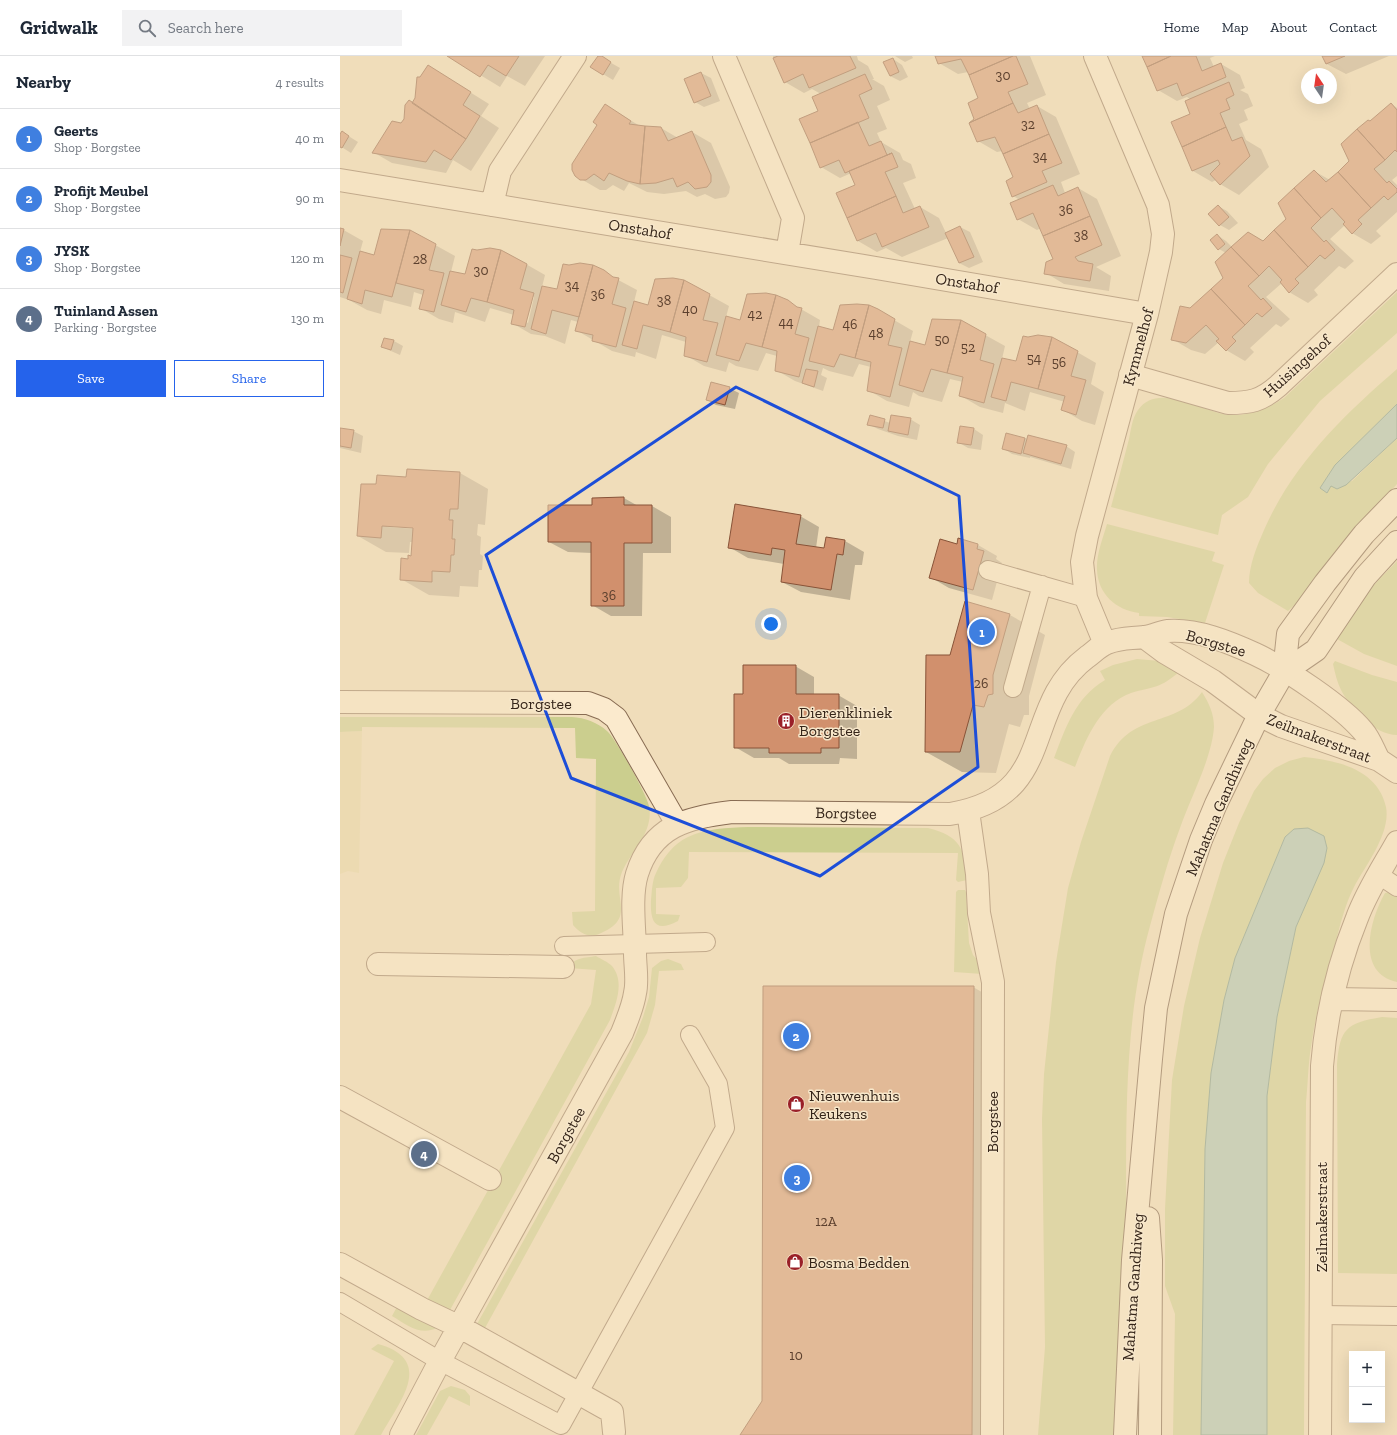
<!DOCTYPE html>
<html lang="en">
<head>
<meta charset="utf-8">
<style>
	body { margin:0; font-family:"Zilla Slab",serif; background:#f2f2f3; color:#1f2937 }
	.controls { position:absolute; right:12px; bottom:12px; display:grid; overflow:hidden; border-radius:0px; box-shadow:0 4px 16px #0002 }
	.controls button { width:36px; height:36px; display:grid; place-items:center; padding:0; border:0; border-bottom:1px solid #e0e1e3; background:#fff; color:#1f2937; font:20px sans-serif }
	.compass { position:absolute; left:961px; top:12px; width:36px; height:36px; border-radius:50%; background:#fff; box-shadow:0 4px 16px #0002; rotate:347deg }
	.you { position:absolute; left:431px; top:568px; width:14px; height:14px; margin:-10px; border:3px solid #fff; border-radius:50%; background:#1a73e8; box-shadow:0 0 0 6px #1a73e833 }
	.badge { display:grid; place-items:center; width:26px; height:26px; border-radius:50%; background:#2563eb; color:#fff; font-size:13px; font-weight:700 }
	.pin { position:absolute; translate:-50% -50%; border:2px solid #fff; box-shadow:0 1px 4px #0006 }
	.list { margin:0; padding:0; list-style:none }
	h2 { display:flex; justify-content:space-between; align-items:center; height:52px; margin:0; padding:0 16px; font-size:17px }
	h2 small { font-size:13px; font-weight:400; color:#747a83 }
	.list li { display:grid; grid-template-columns:26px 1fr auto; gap:12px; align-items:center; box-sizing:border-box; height:60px; padding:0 16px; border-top:1px solid #e0e1e3 }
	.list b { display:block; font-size:15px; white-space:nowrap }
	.list p { margin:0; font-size:13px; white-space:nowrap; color:#747a83 }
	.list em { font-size:13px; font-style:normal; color:#747a83 }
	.actions { display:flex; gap:8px; padding:12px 16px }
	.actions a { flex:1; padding:9px 0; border:1px solid #2563eb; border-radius:0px; text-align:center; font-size:14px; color:#2563eb }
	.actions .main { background:#2563eb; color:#fff }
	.icon { flex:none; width:22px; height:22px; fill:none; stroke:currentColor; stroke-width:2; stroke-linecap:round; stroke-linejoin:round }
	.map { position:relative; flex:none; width:1057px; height:1379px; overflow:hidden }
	header { display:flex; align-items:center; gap:24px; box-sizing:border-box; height:56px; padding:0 20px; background:#fff; border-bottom:1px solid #e0e1e3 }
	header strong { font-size:19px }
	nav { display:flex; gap:22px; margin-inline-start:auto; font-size:14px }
	.search { width:280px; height:36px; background:#f2f2f3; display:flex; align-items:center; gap:10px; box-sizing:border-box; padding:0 14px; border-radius:0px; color:#747a83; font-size:15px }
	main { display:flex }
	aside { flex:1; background:#fff }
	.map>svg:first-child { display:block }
</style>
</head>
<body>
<header>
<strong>Gridwalk</strong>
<div class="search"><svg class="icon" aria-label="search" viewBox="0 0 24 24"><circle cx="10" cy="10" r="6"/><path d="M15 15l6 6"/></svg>Search here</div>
<nav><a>Home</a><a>Map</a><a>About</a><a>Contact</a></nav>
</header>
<main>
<aside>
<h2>Nearby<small>4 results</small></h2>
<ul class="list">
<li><span class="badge" style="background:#3f7fe0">1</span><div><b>Geerts</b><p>Shop · Borgstee</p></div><em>40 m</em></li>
<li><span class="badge" style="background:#3f7fe0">2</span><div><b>Profijt Meubel</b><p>Shop · Borgstee</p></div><em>90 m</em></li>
<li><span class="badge" style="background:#3f7fe0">3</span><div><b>JYSK</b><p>Shop · Borgstee</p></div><em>120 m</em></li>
<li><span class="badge" style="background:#5c6f8a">4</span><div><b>Tuinland Assen</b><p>Parking · Borgstee</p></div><em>130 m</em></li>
</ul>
<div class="actions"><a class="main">Save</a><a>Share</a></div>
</aside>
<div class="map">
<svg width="1057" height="1379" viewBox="0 0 1057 1379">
	<rect width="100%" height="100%" fill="#f0ddba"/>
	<path fill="#e6d8a7" d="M22 675 19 817 8 815 0 818V676Z"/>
	<path fill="#cbce8e" d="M1057 236V277L980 345 928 408 908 441 882 459 878 479 771 451C777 429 783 406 789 383 791 374 792 362 798 354 818 325 862 356 889 359 909 360 927 353 944 342Z
		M1057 313V348L995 409 980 432 1012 425 1057 382V428L1030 458 962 542 948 555 918 537 909 527C909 509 917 490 924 474 953 408 1003 360 1057 313Z
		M767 468 875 496 872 505 884 509 865 567 827 561 799 560V557C776 554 758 538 757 514 756 499 763 482 767 468Z
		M1057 505V610L1024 598 997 583C1002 559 1039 524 1057 505Z
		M797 603 820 605 840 615C820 633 814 630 791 637 760 648 746 683 735 711L714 702C726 671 735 642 765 624L760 615 773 609Z
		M995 605 1032 619 1057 626V679C1035 679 1011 653 1001 634 997 626 995 617 993 608Z
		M862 636C869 647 874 658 874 671 872 702 850 743 840 772 828 804 819 837 810 870 781 974 787 1086 786 1192 785 1255 780 1317 778 1379H698L705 1291 702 1063 704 1018 716 906 728 832 741 786 770 700C793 655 836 672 862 636Z
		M0 661H232C245 662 257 666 267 675 276 683 307 739 309 750 310 754 310 761 309 765 305 785 290 798 282 816 271 843 298 862 259 878 248 882 240 877 233 869L232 856 255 855 256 703 236 702 235 672 22 671V675L0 676Z
		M964 701C996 704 1038 713 1046 751 1051 777 1026 809 1014 831 1005 849 1001 866 996 885 986 920 976 955 971 991 968 1009 968 1028 966 1046L964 1379H927V1040L937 961 956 871 983 807 945 781 895 902 884 944 871 1017 865 1093 861 1379H833L835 1258 825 1230V1153L832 1024 844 950 860 882 883 807 899 767 914 735 923 723 935 712 949 705Z
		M408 771 588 772C620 780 625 792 627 824L618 826 616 824 618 797 349 796 348 822 341 831 316 832V858L340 859 338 865C315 877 310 866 311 844 312 835 312 825 316 817 322 803 334 787 348 781 367 772 387 772 408 771Z
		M618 834H625L626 836 629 887 633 899 639 906 642 918 614 916 616 836Z
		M1049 836 1057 839V926C1015 917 1030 863 1045 837Z
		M256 900C261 903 268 906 272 910 285 926 276 947 270 964L110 1254 104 1251 100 1256 85 1248 251 948 256 914 229 912C234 901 245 902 256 900Z
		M328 903 341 908 344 914 319 915 315 949 307 977 145 1272 137 1268 289 996 303 961 309 941 312 912 321 905Z
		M1042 961 1057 962V1218L998 1217 997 1008C1000 973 1006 967 1042 961Z
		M59 1247 97 1272C80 1280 67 1269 52 1260Z
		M38 1288C96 1304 59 1346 41 1379H14L54 1305 31 1293Z
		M111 1330 125 1334 130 1340V1350L109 1340 87 1379H76L100 1335Z"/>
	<path fill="#9fc0b4" stroke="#668e81" d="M1057 348V382L1006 429 997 433 991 430 987 437 980 432 995 409Z
		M968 772 984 780 987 792 984 807 956 871 937 961 927 1040V1379H861L865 1093 871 1017 884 944 895 902 945 781 954 773Z"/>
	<path fill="#0003" fill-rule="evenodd" d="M109 0H205L185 30 167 20 160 31Z
		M259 0 280 12 273 24 263 18Z
		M433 0H517L518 4 528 10 534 23H532L544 30 550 44 537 50 547 73 537 77 541 86 560 97 563 104 571 108 576 122 563 127 575 153 580 151 599 162 606 177 620 171 630 176 643 206 629 212 619 207 608 182 562 201 546 192 537 196 518 185 497 137 517 129 513 120 509 118 500 122 481 111 479 55 481 38 472 33 464 37 445 26Z
		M555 0H572L573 2 565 6Z
		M596 0H690L706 39 687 47 690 53 697 50 716 61 740 118 721 126 725 137 738 132 757 143 781 200 756 211 771 220 769 235 724 228 706 217 714 204 701 172 697 174 678 163 680 144 673 140 674 122 662 95 657 96 638 85 635 64 640 42 628 16 618 18 599 7Z
		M804 0H875L870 2 874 11 881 8 900 19 905 32 900 34 908 38 913 50 904 54 908 64 899 68 906 84 921 93 929 111 899 139 880 128 876 124 872 126 853 115 851 44 847 41 837 45 818 34Z
		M983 0H1049L1006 18 987 8Z
		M553 3 562 9 568 21 560 25 550 20Z
		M88 10 149 48 141 60 159 72 131 115 113 104 106 117 52 107 33 96 61 69 76 43 80 23Z
		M361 17 371 22 380 45 364 51 355 46Z
		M1051 48 1057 52V120L1052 124 1057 129V156L1036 175 1041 180 1031 188 1012 177 1005 169 990 183 1014 205 1005 213 999 210 974 234 978 239 968 247 949 236 942 227 926 241 950 263 941 271 936 268 910 292 914 296 905 305 886 294 879 286 865 298 851 294 832 283 851 254 884 222 886 197 879 193 877 179 886 185 892 191 923 186 947 163 974 115 990 124 1011 105 1031 66Z
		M265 49 300 70 321 72 338 82 352 76 371 87 390 131 389 137 386 141 375 143 365 138 357 141 346 135 324 138 307 136 289 127 284 135 273 129 266 134H260L241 123Z
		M2 76 18 86 11 97 0 90V79Z
		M878 150 887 155 898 167 889 174 880 169Z
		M0 172 23 185 20 196 35 200 42 174 70 175 115 200 111 216 126 220 163 195 205 219 202 231 217 235 224 209 252 210 297 234 294 246 309 250 344 225 389 250 386 261 401 265 447 245 480 264 479 271 494 275 554 264 573 275 570 286 585 290 620 265 665 290 662 303 677 307 737 296 756 307 751 328 764 336 755 369 742 365 723 354 725 346 690 336 685 355 665 347 663 357 640 351 621 340 623 326 610 323 602 346 579 340 573 336 569 351 547 345 528 334 531 311 519 308 513 321 489 315 483 312 481 319 487 322 483 335 455 325 436 314 437 300 426 297 418 315 396 310 389 306 386 316 364 310 345 299 346 286 322 279 316 303 296 296 295 301 272 295 236 274 238 266 231 264 225 288 205 280 191 278 172 267 174 259 150 252 145 266 115 256 113 267 99 263 80 252 83 239 74 236 71 251 44 244 41 258 27 254 9 244 0 241ZM192 240 194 241 188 267 186 266Z
		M54 285 63 290 60 299 42 291Z
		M389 332 399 337 395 353 376 349 367 344Z
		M531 360 550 367 570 363 580 369 577 384 558 380 538 373 528 368Z
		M621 371 634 373 643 379 641 394 628 392 618 386Z
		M0 373 13 375 23 380 21 397 0 392Z
		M684 382 726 390 735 396 731 413 690 401V402L672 398 663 392Z
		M120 417 148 433 145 469 138 468 137 479 141 481 140 498 143 500 142 514H139L138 531 120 530 119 541 89 539 61 523 69 504 72 501 73 486H70L69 497 46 496 18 480 37 429 67 422ZM47 469 78 471V473L47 471Z
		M284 442 298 450H312L331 461V497H303L302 560H271L252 549V497L228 496 209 486 253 450V443Z
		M460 460 479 471 476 492 485 494 487 482 505 485 524 496 522 509H515L510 544 461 536 442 526 444 508 408 502 389 491Z
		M619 484 638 489 657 500 656 503 662 507 652 544 609 532 590 521 618 489Z
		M670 559 705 579 689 640V659H684L680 671 669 668 656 717 622 716 586 696 611 600Z
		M455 610 474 621V639H498L517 650V703L500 702 499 708H449L439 702H414L395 691 404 639Z
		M633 931 661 947 660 1379H401L423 1345Z"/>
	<path fill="#d1906d" stroke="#885338" d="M107 0H179L166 20 148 9 140 21Z
		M258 0H262L271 6 263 19 250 11Z
		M438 0H510L516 12 469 32 463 18 444 27 433 2Z
		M595 0H673L629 19 621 3 598 8Z
		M673 0H676L688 28 668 36 673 47 629 67 634 63 628 47 638 42 629 19Z
		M802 0H831L807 11Z
		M831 0H856L862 15 881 7 886 21 842 40 837 27 817 35 807 11Z
		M982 0H1005L986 8Z
		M553 2 559 16 550 20 543 6Z
		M88 9 131 36 123 49 140 60 126 83 72 47 75 42 77 21H80Z
		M361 16 371 40 354 47 344 23Z
		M525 18 532 33 519 39 529 62 470 87 459 63 478 55 472 41Z
		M889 26 894 39 886 43 890 53 880 57 886 71 842 91 831 66 850 58 845 45Z
		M69 44 126 83 111 104 94 94 86 106 32 97 52 65 61 67 64 63 65 49Z
		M673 47 678 57 697 49 709 78 663 98 655 81 637 86 629 67Z
		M1051 47 1057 54V96L1055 94 1045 104 1017 73 1028 64 1030 65Z
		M265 48 291 65 289 68 305 70 300 128 287 125 269 117 264 125 254 118 246 124H240L235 120 232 114V108L257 69 253 66Z
		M518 66 529 90 541 85 547 99 552 97 505 117 499 104 480 112 470 87Z
		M305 70 321 71 328 85 352 75 371 119V126L367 131 355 133 348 126 337 131 333 122 316 127 300 128Z
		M886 71 892 85 902 81 910 100 880 129 870 118 880 108 878 104 852 115 842 91Z
		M1017 73 1045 104 1034 113 1047 127 1049 125 1057 133V136L1048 144 1044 140 1031 152 998 116 1009 105 1001 88Z
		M2 75 9 80 2 92 0 91V78Z
		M709 78 722 107 702 115 707 126 672 141 666 125 673 121 663 98Z
		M552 97 558 111 545 116 556 140 507 162 496 137 515 129 509 115Z
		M974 114 986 126 998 116 1031 152 1018 164 1022 168 1012 178 1003 168 1005 166 992 152 981 162 954 132Z
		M713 129 718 140 738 131 750 160 703 180 693 157 677 164 670 147Z
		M954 132 981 162 971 172 984 186 986 184 995 194 985 203 980 199 968 211 934 174 946 163 938 147Z
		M556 140 563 157 580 150 589 171 542 191 536 177 517 185 507 162Z
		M878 149 889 161 879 170 868 158Z
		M750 160 762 189 735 201 738 205 753 208 750 225 704 218 706 206 713 203 703 180Z
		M620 170 634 201 619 207 605 177Z
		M0 172 4 173 0 190Z
		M41 173 70 174 52 241 25 234 22 248 7 243 20 195 34 199Z
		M70 174 96 188 89 214 104 217 94 256 79 253 84 234 56 227Z
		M934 174 968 211 955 223 959 227 949 237 940 226 942 224 929 210 919 220 891 191 908 176 923 185Z
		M877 178 885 188 878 194 870 184Z
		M891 191 919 220 908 230 921 244 923 242 932 252 922 261 917 257 905 269 871 233 883 222 875 206Z
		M150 192 161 194 147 246 131 242 126 256 101 249 110 215 125 218 132 193 137 194Z
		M161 194 187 208 180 233 194 237 185 271 171 268 174 254 147 246Z
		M0 199 12 202 3 237 0 236Z
		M240 207 253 209 239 261 212 254 206 278 191 273 202 230 217 233 223 208 229 209Z
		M253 209 264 214 273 221 279 222 272 248 286 252 276 291 252 285 253 279 235 275Z
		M333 222 344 224 330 276 303 269 297 293 282 289 294 245 308 249 315 223Z
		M344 224 370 238 363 264 378 267 367 306 344 300 346 281 330 276Z
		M871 233 905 269 892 281 896 285 886 295 876 285 879 283 866 269 846 287 831 284 840 250 850 252Z
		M426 237 436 239 422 291 406 287 399 305 376 299 386 260 400 264 407 238Z
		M436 239 448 244 457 251 462 252 455 278 469 282 459 321 435 315 437 295 422 291Z
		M517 248 529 249 515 302 500 298 494 311 469 305 478 270 493 274 500 249Z
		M529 249 538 253 555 263 548 289 562 292 550 341 527 335 531 306 515 302Z
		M592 263 621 264 607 317 591 313 583 336 559 329 570 285 585 289Z
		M621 264 646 278 640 304 654 308 644 347 619 340 623 321 607 317Z
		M698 279 712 281 698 333 671 326 666 345 651 341 662 302 676 305 683 280 688 281Z
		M712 281 738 295 731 320 746 324 736 359 721 354 725 340 698 333Z
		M44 282 54 284 51 294 41 291Z
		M466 313 478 315 474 331 462 327Z
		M371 326 390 331 385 349 366 344Z
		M530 359 545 363 543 372 527 369Z
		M551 359 571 362 568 379 548 375Z
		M620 370 634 372 631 389 617 387Z
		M0 372 14 374 11 392 0 390Z
		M666 377 685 382 681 398 662 393Z
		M688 379 727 389 721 408 683 397Z
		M67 413 120 416 118 453H110L109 464H113L112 483H115L114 499H111L110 516 92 515V526L60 524 61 502 68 503V499L71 500 73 472 42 470 41 482 17 480 21 428H36L37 419 66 421Z
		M284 441V449H312V487H284V550H251V486H208V449H252V442Z
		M395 448 461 459 456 488 484 492 486 481 505 484 503 499 497 498 491 534 441 526 445 494 432 492 431 499 388 492Z
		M618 482 638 488 637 493 644 495 633 534 589 522 600 483 617 488Z
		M625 545 670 558 653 619V638L648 639 644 651 633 649 620 696H585L586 599H610Z
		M403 609H456V638H499V692H481V697H429V692H394V638H403Z
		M423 930H634L632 1379H400L422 1345Z"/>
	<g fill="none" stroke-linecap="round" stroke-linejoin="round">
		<g stroke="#886c53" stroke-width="20">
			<path id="lane" d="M648 514 746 542
				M673 632 702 529
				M1039 819 1057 831
				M224 890 366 886
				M0 1246 100 1305 221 1369 385 1072 378 1028 350 979
				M981 1259 1057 1260"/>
		</g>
		<g stroke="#886c53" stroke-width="24">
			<path id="street" d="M384 0 453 162 447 197
				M755 0 818 149 823 178 821 196 807 258 747 480 742 506 746 542 765 588
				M0 124 536 212 807 258
				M152 149 160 115 235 0
				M790 319 888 347C910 347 921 345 938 330L1057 218
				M804 581 824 596 873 625 919 659 941 670 1039 704 1057 716
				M0 646 248 647 264 653 276 662 337 768
				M628 755 637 818 639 857 653 926 652 1379
				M38 908 223 911
				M992 943 1057 944
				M0 1041 150 1123
				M0 1208 82 1253 120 1271 272 1356 274 1376
				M61 1379 100 1305 282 977C287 964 293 951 295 937 298 925 295 910 295 897 295 873 290 841 297 818 312 770 348 761 392 756L610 758C720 740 679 652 747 601 753 597 759 590 767 587 783 581 789 583 805 581 813 580 820 576 828 575 857 573 889 586 915 598 945 612 1002 650 1023 675 1030 683 1034 695 1039 704
				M980 1379 982 1010C986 960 998 909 1017 862 1027 835 1043 811 1057 786"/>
		</g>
		<g stroke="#694d37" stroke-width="24">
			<path id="secondary" d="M944 616 976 594 1025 521 1057 486
				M808 1162 811 1204 810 1379
				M785 1379 793 1204 811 1003 816 952 836 858 861 784 876 748 919 659 944 616 948 578 985 527 1024 478 1057 444"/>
		</g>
		<use href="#lane" stroke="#fbeacd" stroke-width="18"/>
		<use href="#street" stroke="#fbeacd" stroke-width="22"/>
		<use href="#secondary" stroke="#fbeacd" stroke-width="22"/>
	</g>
	<path d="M0 0H1057V1379H0ZM396 331 619 440 638 711 480 820 231 722 146 499Z" fill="#f0ddba" fill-opacity=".55" fill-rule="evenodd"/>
	<path fill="none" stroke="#1d4ed8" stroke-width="3" stroke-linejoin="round" d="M396 331 619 440 638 711 480 820 231 722 146 499Z"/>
	<defs>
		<g id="building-disc" transform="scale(0.9)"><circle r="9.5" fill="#9a2028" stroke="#f7e7ca"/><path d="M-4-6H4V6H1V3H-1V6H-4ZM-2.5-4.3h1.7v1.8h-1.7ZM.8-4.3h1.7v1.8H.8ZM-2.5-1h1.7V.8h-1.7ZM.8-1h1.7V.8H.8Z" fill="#fff"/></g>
		<g id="shop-disc" transform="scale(0.9)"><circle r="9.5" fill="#9a2028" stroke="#f7e7ca"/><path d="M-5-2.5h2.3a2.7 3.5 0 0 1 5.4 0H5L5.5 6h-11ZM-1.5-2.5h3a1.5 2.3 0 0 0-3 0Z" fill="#fff"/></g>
	</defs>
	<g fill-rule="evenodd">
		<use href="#building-disc" x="446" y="665"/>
		<use href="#shop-disc" x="456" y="1048"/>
		<use href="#shop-disc" x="455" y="1206"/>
	</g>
	<g text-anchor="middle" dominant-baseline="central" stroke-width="3" stroke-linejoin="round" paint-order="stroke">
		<g font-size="14" fill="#5c402e">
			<text x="663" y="19">30</text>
			<text x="688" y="68">32</text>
			<text x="700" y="100">34</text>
			<text x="726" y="153">36</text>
			<text x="741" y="179">38</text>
			<text x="80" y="203">28</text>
			<text x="141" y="214">30</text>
			<text x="232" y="229">34</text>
			<text x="258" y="238">36</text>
			<text x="324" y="244">38</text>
			<text x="350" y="253">40</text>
			<text x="415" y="258">42</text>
			<text x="446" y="266">44</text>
			<text x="510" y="268">46</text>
			<text x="536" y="277">48</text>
			<text x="602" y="283">50</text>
			<text x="628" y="291">52</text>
			<text x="694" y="302">54</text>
			<text x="719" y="306">56</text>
			<text x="269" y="539">36</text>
			<text x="641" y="627">26</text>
			<text x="486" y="1165">12A</text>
			<text x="456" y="1299">10</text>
		</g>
		<g font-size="16" fill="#352519" stroke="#f7e7ca">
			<text transform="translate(300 173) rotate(9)">Onstahof</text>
			<text transform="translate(627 227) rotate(9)">Onstahof</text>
			<text transform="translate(798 291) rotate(-75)">Kymmelhof</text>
			<text transform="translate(957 310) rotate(-42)">Huisingehof</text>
			<text transform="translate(876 587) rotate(16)">Borgstee</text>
			<text x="201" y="647">Borgstee</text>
			<text transform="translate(979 682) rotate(21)">Zeilmakerstraat</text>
			<text transform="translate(879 751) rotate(-67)">Mahatma Gandhiweg</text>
			<text transform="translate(506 757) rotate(1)">Borgstee</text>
			<text transform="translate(652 1066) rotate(-90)">Borgstee</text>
			<text transform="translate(226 1079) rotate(-61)">Borgstee</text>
			<text transform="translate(981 1161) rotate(-90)">Zeilmakerstraat</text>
			<text transform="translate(793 1231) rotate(-86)">Mahatma Gandhiweg</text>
		</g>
		<g font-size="16" fill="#352519" stroke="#f7e7ca" text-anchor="start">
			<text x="459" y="656">Dierenkliniek<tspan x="459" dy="18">Borgstee</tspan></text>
			<text x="469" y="1039">Nieuwenhuis<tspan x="469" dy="18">Keukens</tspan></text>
			<text x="468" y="1206">Bosma Bedden</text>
		</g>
	</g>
</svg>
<div class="controls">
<button>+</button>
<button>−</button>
</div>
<svg class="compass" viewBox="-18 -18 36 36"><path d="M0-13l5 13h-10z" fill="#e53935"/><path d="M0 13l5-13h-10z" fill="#747a83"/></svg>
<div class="you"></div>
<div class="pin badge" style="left:642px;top:576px;background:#3f7fe0">1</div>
<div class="pin badge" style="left:456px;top:980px;background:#3f7fe0">2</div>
<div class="pin badge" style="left:457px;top:1122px;background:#3f7fe0">3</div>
<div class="pin badge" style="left:84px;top:1098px;background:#5c6f8a">4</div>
</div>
</main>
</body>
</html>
